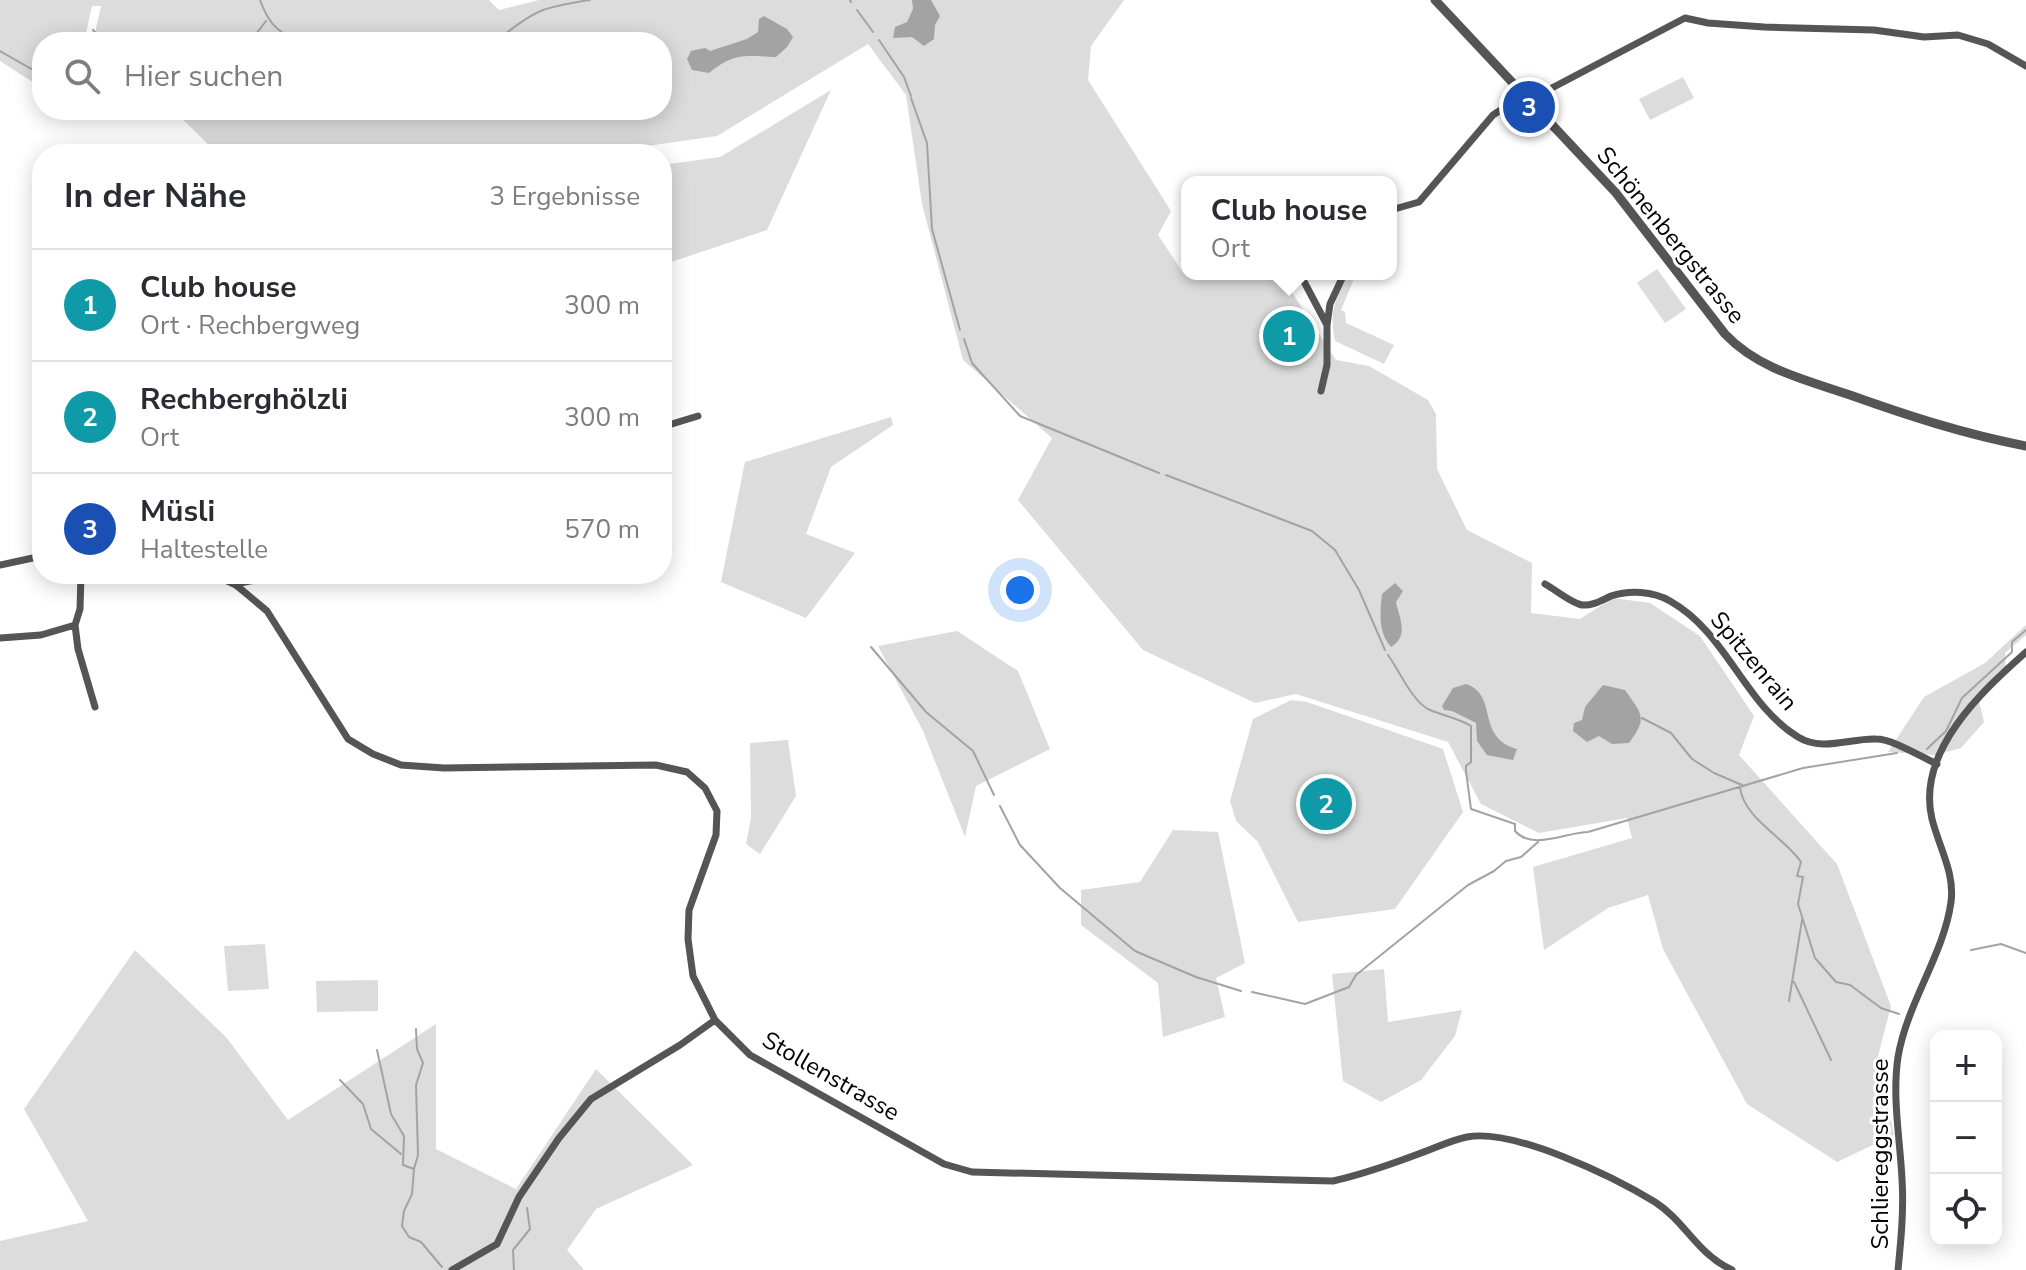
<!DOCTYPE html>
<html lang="de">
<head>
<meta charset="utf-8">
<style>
	body { margin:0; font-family:"Nunito Sans",sans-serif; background:#f2f2f3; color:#2b2b33 }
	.controls { position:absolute; right:24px; bottom:24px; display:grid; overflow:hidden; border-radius:16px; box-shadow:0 4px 20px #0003 }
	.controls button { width:72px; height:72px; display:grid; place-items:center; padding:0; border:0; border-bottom:2px solid #e1e1e2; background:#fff; color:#2b2b33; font:40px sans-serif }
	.you { position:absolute; left:1020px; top:590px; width:28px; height:28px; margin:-20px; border:6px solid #fff; border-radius:50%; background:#1a73e8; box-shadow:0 0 0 12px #1a73e833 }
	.badge { display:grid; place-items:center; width:52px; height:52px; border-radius:50%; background:#db2777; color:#fff; font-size:26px; font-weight:700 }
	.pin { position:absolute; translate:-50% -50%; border:4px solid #fff; box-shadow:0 2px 8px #0006 }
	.popup { position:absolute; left:1181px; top:176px; width:216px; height:104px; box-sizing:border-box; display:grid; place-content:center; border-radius:16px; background:#fff; filter:drop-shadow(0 2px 6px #0005); font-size:26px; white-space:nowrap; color:#7c7c81 }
	.popup b { font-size:30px; color:#2b2b33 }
	.popup::after { content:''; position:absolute; left:50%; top:100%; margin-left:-16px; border:16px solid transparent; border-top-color:#fff }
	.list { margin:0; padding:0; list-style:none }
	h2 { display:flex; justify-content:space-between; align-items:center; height:104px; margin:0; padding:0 32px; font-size:34px }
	h2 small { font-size:26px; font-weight:400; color:#7c7c81 }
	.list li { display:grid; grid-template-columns:52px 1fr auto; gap:24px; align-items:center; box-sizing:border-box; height:112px; padding:0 32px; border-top:2px solid #e1e1e2 }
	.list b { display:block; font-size:30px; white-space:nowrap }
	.list p { margin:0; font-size:26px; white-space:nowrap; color:#7c7c81 }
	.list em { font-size:26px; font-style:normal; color:#7c7c81 }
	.icon { flex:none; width:44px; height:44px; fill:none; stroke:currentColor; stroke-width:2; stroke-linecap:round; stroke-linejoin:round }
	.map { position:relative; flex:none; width:2026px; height:1270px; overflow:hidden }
	.search { position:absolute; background:#fff; box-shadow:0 4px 20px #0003; left:32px; top:32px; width:640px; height:88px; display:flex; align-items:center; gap:20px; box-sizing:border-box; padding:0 28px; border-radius:32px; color:#7c7c81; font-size:30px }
	.panel { position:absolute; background:#fff; box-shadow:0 4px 20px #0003; left:32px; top:144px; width:640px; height:440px; border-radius:32px }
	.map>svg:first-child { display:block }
</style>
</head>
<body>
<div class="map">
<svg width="2026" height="1270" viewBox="0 0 2026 1270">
	<rect width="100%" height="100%" fill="#fff"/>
	<path fill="#dcdcdc" d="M0 0H489L499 10 539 0H1124L1091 46 1088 80 1171 211 1158 235 1184 274H1280L1336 360 1369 366 1428 400 1436 414 1437 469 1467 530 1532 563 1531 613 1580 619 1613 598 1650 603 1700 636 1754 716 1739 755 1837 864 1891 1006 1878 1056 1894 1135 1837 1162 1747 1104 1663 949 1648 895 1608 908 1544 950 1533 867 1632 838 1627 818 1539 833 1481 804 1448 742 1296 694 1255 703 1143 650 1018 500 1052 438 963 360 922 204 906 95 868 44 717 136 591 154H218L173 110H662V42H104L95 33 101 6H92L85 38 89 42H42V88L0 61Z
		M1683 77 1694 98 1650 120 1639 99Z
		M831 90 767 230 662 265V165L720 157Z
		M1657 269 1686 309 1665 323 1637 283Z
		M1347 274H1356L1341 310 1345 312 1346 323 1394 345 1384 364 1335 341C1329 311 1335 301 1347 274Z
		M891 417 893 425 831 467 806 534 855 553 806 618 721 582 745 462Z
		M2026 625V635L2005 653 2006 668 1979 701 1984 722 1961 748 1935 755 1888 752 1924 697 1985 663Z
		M957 631 1018 671 1050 749 976 786 965 837 923 731 878 646Z
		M1291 700 1307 702 1443 749 1463 812 1395 909 1298 922 1258 842 1236 821 1230 801 1253 719Z
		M788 740 796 796 760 854 746 844 751 818 750 743Z
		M1173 830 1218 832 1245 963 1216 978 1225 1017 1163 1037 1158 983 1081 925V890L1140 882Z
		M265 944 269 989 228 991 224 946Z
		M135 950 226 1037 288 1120 436 1024V1149L516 1189 596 1069 693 1165 596 1209 567 1250 584 1270H0V1241L88 1221 24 1109Z
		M1384 969 1388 1022 1462 1010 1455 1036 1421 1080 1381 1102 1343 1081 1332 974Z
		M378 980V1011L317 1012 316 981Z"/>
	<path fill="#a3a3a3" d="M912 0H931L940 16 935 25 934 39 924 46 912 37 893 38 895 27 907 22 913 9Z
		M764 16 787 29 793 37 787 47 776 57C745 56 735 52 709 73L692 70 687 59 691 51 705 48 710 51 747 39 758 32 759 19Z
		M1395 583 1403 591 1396 602C1400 620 1409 636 1391 647 1378 633 1380 612 1382 594Z
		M1466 684C1499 695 1475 737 1517 749L1513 760 1487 755 1477 741 1476 723 1452 711 1444 710 1442 706 1453 688Z
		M1603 685 1625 690C1642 714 1648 718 1629 743L1612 744 1599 736 1587 742 1573 731 1574 723 1582 720 1585 707Z"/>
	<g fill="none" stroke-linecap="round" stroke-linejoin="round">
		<path stroke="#a3a3a3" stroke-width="2" d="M260 0C268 22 276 31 298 42
			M850 0 851 2
			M857 10 873 32
			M93 30 104 42
			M879 40 904 77 911 96
			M250 42 266 21
			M500 42V38C536 9 544 7 590 0
			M0 51 42 75
			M911 98 927 143 932 229 960 330
			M964 339 972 363 1020 416 1159 473
			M1166 475 1312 531 1335 550 1359 590 1385 650
			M871 647 926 712 973 751 994 795
			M1388 655C1399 670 1413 703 1430 710 1444 716 1458 718 1471 726V762L1466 766V771L1471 809 1515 824V831C1532 851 1567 832 1588 832L1803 768 1897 753
			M1642 718 1671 733 1692 759 1714 773 1742 785
			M1927 749 1946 731 1962 698 2012 652V642L2026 630
			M1740 787C1743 818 1785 838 1801 862L1797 876 1803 877 1798 904 1815 958 1836 982 1850 985 1881 1008 1899 1014
			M1000 806 1020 845 1060 888 1135 951 1196 977 1241 991
			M1971 950 2001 944 2026 953
			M1794 982 1831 1060
			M1252 992 1305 1004 1349 987 1356 975 1468 885 1494 871 1506 861 1521 857 1538 842
			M1789 1001 1802 920
			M377 1050 391 1114 404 1136 403 1165 414 1169 412 1194 404 1211 402 1226 409 1237 421 1242 442 1267
			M340 1080 363 1104 371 1129 401 1154
			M414 1169 418 1155 416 1085 423 1063 417 1049 416 1029
			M514 1270 513 1250 530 1229 527 1208"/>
		<path stroke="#555" stroke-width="7" d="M1529 100 1685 18 1708 23 1764 27 1874 30 1924 37 1958 35 1988 44 2026 66
			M1391 210 1419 202 1493 115 1524 95
			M1300 274 1327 325
			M1321 391 1327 365V325L1330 304 1344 274
			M662 427 698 416
			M0 565 42 556
			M81 574 80 609 75 625 78 649 95 707
			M212 574 236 585 267 611 348 739 373 754 401 765 444 768 656 765 687 772 705 788 717 811 716 835 689 910 688 939 693 976 715 1020 750 1055 944 1164 972 1172 1333 1181C1364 1174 1392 1164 1421 1153 1436 1148 1451 1140 1467 1137 1514 1128 1614 1177 1655 1202 1686 1222 1696 1253 1732 1270
			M1545 584C1556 590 1571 603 1582 605 1593 606 1602 600 1611 596 1629 590 1653 591 1670 601 1727 633 1744 704 1798 737 1822 752 1850 738 1876 739 1893 739 1921 757 1937 764
			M236 585C256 576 276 581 296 574
			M0 638 41 635 75 625
			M452 1270 497 1244 519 1197 559 1138 591 1099 680 1045 715 1020
			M1898 1270C1901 1240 1904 1209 1902 1179 1900 1139 1892 1097 1898 1057 1907 1003 1944 954 1951 902 1955 873 1939 847 1932 819 1916 752 1981 692 2026 652"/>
		<path stroke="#555" stroke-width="9" d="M1435 0 1616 193 1725 334C1758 369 1806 380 1850 395 1909 416 1964 434 2026 446"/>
	</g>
	<g text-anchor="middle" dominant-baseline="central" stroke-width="6" stroke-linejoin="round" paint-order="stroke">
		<g font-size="24" fill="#000" stroke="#fff">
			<text transform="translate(1671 235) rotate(51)">Schönenbergstrasse</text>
			<text transform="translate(1754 661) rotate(50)">Spitzenrain</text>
			<text transform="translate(831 1076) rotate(30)">Stollenstrasse</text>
			<text transform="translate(1880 1154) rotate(-90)">Schliereggstrasse</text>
		</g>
	</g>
</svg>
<div class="controls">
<button>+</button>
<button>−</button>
<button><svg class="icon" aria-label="locate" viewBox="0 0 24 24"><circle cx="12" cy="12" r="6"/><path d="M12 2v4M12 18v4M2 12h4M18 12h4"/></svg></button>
</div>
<div class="you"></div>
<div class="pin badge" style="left:1289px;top:336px;background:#0f9aa8">1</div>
<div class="popup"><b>Club house</b>Ort</div>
<div class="pin badge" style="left:1326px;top:804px;background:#0f9aa8">2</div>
<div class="pin badge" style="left:1529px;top:107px;background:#1a4fb4">3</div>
<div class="search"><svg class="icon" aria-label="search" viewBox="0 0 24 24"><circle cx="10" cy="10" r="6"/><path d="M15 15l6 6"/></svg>Hier suchen</div>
<section class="panel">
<h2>In der Nähe<small>3 Ergebnisse</small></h2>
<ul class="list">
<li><span class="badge" style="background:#0f9aa8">1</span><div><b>Club house</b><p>Ort · Rechbergweg</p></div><em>300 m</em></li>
<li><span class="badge" style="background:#0f9aa8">2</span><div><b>Rechberghölzli</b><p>Ort</p></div><em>300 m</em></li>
<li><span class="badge" style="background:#1a4fb4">3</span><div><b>Müsli</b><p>Haltestelle</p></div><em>570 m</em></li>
</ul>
</section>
</div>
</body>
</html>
